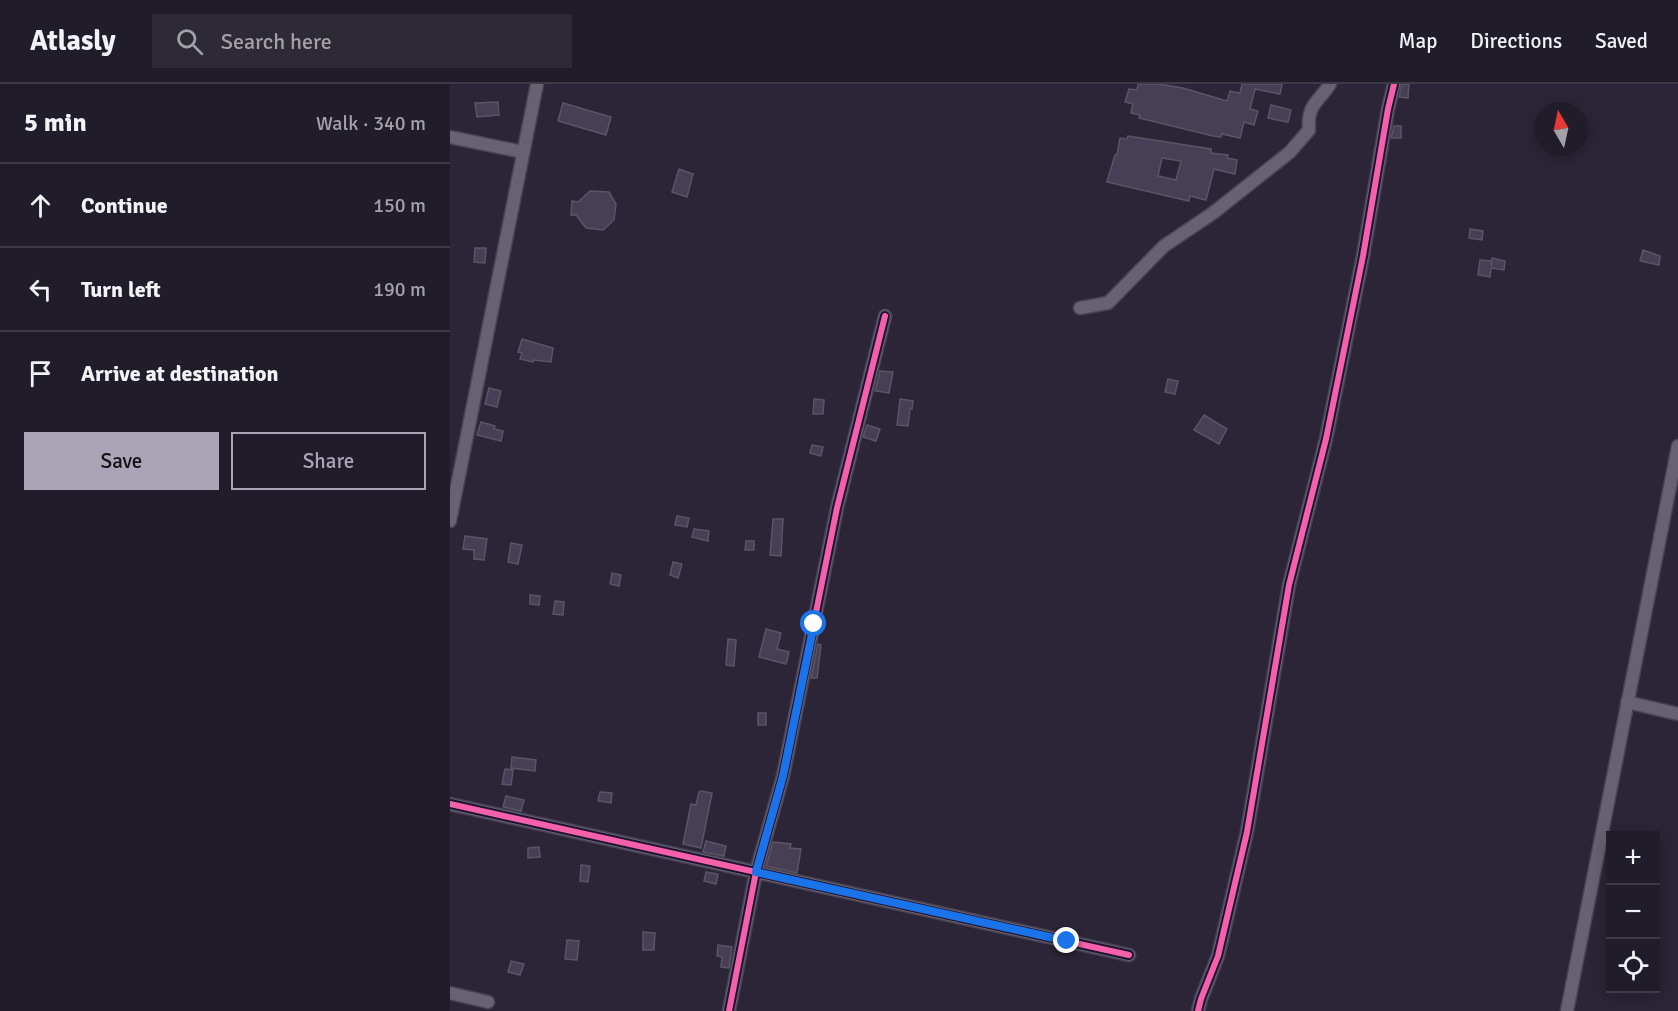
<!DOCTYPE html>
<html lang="en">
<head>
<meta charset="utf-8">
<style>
	body { margin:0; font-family:Signika,sans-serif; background:#2d2935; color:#f1f3f6 }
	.controls { position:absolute; right:18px; bottom:18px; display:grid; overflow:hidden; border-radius:0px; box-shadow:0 3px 15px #0003 }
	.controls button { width:54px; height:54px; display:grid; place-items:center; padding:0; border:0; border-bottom:2px solid #3d3a46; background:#201c29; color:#f1f3f6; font:30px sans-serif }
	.compass { position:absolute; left:1084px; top:18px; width:54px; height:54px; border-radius:50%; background:#201c29; box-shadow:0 3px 15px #0003; rotate:351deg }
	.stop { position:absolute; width:18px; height:18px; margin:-14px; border:4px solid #1a73e8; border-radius:50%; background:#fff }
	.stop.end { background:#1a73e8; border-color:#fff; box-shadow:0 2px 6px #0008 }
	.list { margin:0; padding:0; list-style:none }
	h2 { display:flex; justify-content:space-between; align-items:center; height:78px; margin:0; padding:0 24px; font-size:26px }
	h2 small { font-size:20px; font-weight:400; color:#a2a1a8 }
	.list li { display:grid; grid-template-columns:39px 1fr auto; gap:18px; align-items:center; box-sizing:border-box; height:84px; padding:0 24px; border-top:2px solid #3d3a46 }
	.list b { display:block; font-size:22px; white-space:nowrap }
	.list em { font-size:20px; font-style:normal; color:#a2a1a8 }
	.actions { display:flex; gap:12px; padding:18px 24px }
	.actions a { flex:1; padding:14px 0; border:2px solid #aaa4b6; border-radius:0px; text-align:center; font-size:21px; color:#aaa4b6 }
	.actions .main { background:#aaa4b6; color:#111 }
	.icon { flex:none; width:33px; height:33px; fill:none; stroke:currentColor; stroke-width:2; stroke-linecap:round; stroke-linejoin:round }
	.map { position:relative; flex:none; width:1228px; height:927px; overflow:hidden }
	header { display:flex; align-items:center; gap:36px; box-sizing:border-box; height:84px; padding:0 30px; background:#201c29; border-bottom:2px solid #3d3a46 }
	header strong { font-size:28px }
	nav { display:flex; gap:33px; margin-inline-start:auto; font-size:21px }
	.search { width:420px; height:54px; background:#2d2935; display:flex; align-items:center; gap:15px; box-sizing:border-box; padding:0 21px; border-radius:0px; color:#a2a1a8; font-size:22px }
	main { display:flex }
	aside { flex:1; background:#201c29 }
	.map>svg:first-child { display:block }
</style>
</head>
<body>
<header>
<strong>Atlasly</strong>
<div class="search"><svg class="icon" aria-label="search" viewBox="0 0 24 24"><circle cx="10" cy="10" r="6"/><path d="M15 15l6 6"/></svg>Search here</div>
<nav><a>Map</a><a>Directions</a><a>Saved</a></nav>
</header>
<main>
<aside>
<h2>5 min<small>Walk · 340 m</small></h2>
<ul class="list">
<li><svg class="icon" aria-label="ahead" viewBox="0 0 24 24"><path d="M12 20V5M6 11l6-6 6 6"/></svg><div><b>Continue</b></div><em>150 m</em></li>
<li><svg class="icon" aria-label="left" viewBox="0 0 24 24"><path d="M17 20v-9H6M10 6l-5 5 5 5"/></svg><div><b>Turn left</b></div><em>190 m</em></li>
<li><svg class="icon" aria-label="arrive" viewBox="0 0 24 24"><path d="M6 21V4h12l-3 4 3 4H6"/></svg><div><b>Arrive at destination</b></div></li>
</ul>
<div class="actions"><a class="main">Save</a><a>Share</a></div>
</aside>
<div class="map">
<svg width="1228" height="927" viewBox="0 0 1228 927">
	<rect width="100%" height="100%" fill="#2b2537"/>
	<path fill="#473f55" stroke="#5a5565" stroke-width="1.5" fill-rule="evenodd" d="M688 0H709L733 4 777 17 780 7 790 9 792 0H832L830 10 805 5 800 25 808 27 804 41 794 38 790 54 772 50 771 53 763 52 689 34 690 31 681 29 683 20 675 18 679 5 687 6Z
		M952 0H959L958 14 949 13Z
		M48 18 49 31 27 33 25 19Z
		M113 19 161 33 156 51 108 37Z
		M821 21 841 26 838 38 818 34Z
		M944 42H951V54H941Z
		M678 52 761 65V69L778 71 777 74 787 76 785 90 764 85 756 116 740 112 739 117 657 98 665 71H667L670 54 677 55ZM712 74 731 77 726 96 708 92Z
		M229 85 243 90 237 113 222 108Z
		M140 107 159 108 166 120 164 136 153 146 136 144 126 131H121L122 117 128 118Z
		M1020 145 1033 147 1032 156 1019 154Z
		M25 164H36L35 179 24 178Z
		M1193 166 1210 172 1209 181 1190 177Z
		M1042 174 1055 177 1054 186 1041 184 1040 193 1028 191 1030 176 1042 177 1041 182Z
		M72 255 103 264 101 278 84 276 83 278 70 275 72 269 68 268Z
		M430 287 443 288 439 309 425 307Z
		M718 295 728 297 725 310 715 308Z
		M39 304 51 307 47 323 35 320Z
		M364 315 374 316 373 330H363Z
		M450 315 463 317 462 325H460L458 342 447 341Z
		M754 331 777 345 769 360 744 346Z
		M31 338 45 342 44 345 53 347 51 357 27 351Z
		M417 341 430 345 426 357 413 353Z
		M362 361 373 363 371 372 360 369Z
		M227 432 239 434 237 443 225 441Z
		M323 435H333L331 472 320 471Z
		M244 445 259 447 258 457 242 453Z
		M15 452 37 455 34 476 24 475V466L13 465Z
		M296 457H304V466H295Z
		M61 459 72 461 68 480 58 478Z
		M223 478 232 480 228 494 220 491Z
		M162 489 171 491 169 502 160 500Z
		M80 511 90 512 89 521 80 520Z
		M105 517 114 518 113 531 103 530Z
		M316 545 331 549 327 565 339 568 336 580 309 573Z
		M278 555 286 556 284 582 276 581Z
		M368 560 371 561 367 594H361Z
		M308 629H316V641H308Z
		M62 673 86 676 85 687 61 684Z
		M55 685 63 686 61 701 52 700Z
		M251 707 262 709 251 764 233 760 241 720 246 721 249 708Z
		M150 708 162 709 161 719 148 717Z
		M56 712 74 716 71 727 53 723Z
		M256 757 276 762 274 772 253 768Z
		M323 758 341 760 340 764 351 765 347 789 316 782Z
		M89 763 90 773 78 774V764Z
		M131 781 140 782 138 798 130 797Z
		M256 788 268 790 266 800 254 797Z
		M193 848 205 849 204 866H193Z
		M117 856 129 857 127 876 115 875Z
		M268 861 282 863 279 884 271 883 272 873 267 872Z
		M61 877 74 880 70 891 58 888Z"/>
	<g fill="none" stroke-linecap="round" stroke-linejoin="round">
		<g stroke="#484352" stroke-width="15">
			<path id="minor" d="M0 53 73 68
				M630 224 658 219 714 162 763 129 840 68 859 46C857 20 868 19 880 0
				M0 437 87 0
				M1177 618 1228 630
				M0 720 679 871
				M0 909 38 918
				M279 927 306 788 333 692 387 424 435 232
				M748 927 751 915 768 872 797 748 839 501 876 355 913 172 938 25 944 0
				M1117 927 1228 362"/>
		</g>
		<use href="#minor" stroke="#676172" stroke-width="12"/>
		<g stroke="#1f1334" stroke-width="10">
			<path id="cycleway" d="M0 720 679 871
				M279 927 306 788 333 692 387 424 435 232
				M748 927 751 915 768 872 797 748 839 501 876 355 913 172 938 25 944 0"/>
		</g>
		<use href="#cycleway" stroke="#f560ab" stroke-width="6"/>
	</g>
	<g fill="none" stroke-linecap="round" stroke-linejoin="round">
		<path stroke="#1a73e8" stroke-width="8" d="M364 540 333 692 306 788 617 857"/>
	</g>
</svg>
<div class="controls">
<button>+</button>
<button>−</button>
<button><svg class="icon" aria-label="locate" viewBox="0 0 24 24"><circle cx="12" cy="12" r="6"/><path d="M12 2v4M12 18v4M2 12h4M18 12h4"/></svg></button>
</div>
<svg class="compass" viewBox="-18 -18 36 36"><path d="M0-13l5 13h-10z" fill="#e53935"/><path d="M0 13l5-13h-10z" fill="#a2a1a8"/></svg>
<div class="stop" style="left:364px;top:540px"></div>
<div class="stop end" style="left:617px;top:857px"></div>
</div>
</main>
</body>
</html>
